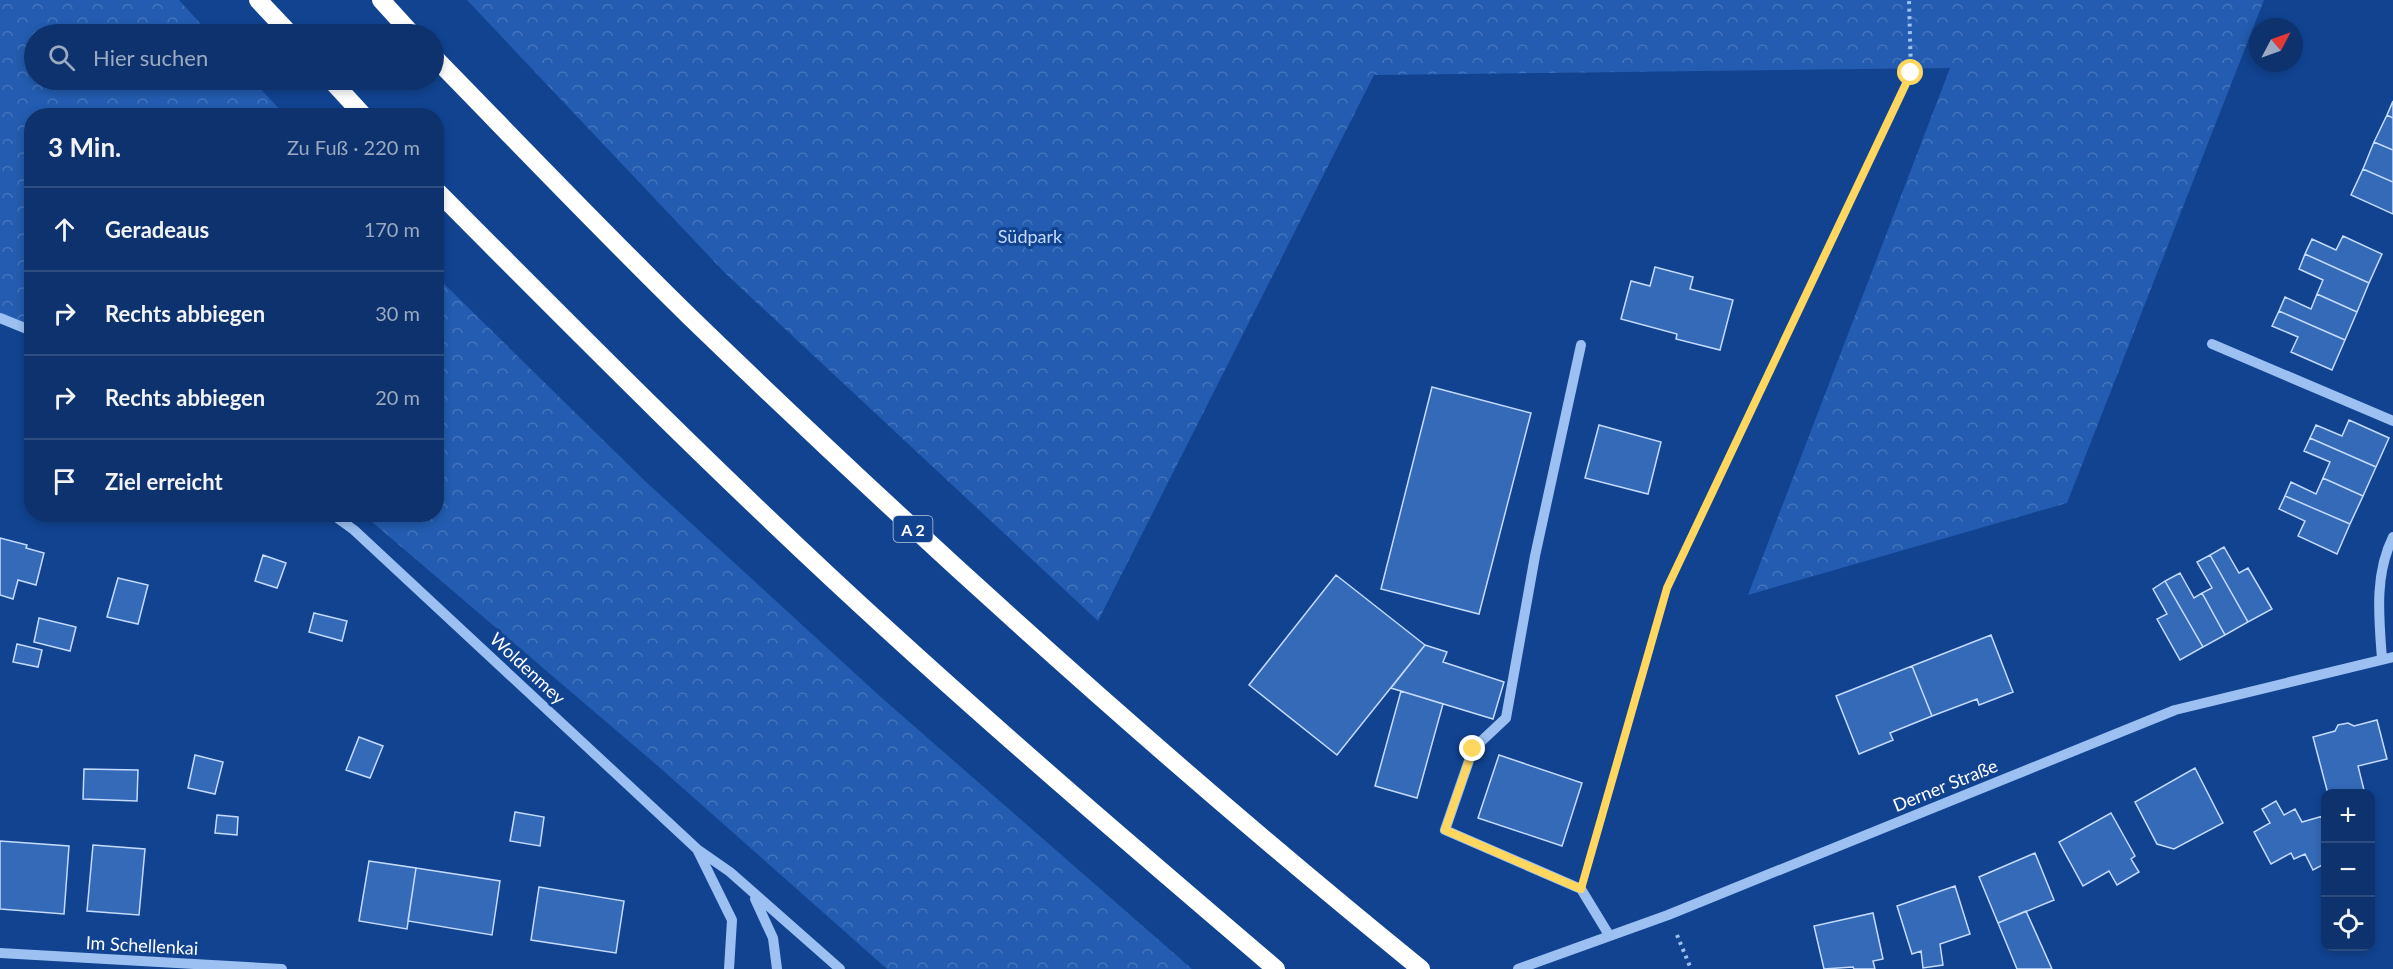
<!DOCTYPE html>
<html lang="de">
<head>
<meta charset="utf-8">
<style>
	body { margin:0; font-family:Lato,sans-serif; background:#1b3e75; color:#f1f3f6 }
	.controls { position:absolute; right:18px; bottom:18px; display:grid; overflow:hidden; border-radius:12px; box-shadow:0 3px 9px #0003 }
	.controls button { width:54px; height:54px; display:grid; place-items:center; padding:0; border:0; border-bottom:2px solid #2d4d80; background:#0d326d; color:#f1f3f6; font:30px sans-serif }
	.compass { position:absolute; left:2249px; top:18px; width:54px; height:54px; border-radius:50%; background:#0d326d; box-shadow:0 3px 9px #0003; rotate:49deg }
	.stop { position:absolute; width:18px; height:18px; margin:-14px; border:4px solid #ffd75e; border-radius:50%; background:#fff }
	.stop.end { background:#ffd75e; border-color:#fff; box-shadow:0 2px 6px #0008 }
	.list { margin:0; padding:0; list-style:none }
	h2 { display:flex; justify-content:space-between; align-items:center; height:78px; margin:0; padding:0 24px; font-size:26px }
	h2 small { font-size:20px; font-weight:400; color:#9aaac2 }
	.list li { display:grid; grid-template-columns:39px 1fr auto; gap:18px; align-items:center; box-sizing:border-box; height:84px; padding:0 24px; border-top:2px solid #2d4d80 }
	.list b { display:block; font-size:22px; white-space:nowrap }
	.list em { font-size:20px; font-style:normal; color:#9aaac2 }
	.icon { flex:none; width:33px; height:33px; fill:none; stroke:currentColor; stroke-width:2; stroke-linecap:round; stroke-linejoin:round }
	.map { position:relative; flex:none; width:2393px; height:969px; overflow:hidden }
	.search { position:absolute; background:#0d326d; box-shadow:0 3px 9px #0003; left:24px; top:24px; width:420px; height:66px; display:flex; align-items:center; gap:15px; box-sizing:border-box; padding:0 21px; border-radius:33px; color:#9aaac2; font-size:22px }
	.panel { position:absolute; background:#0d326d; box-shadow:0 3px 9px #0003; left:24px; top:108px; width:420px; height:414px; border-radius:24px }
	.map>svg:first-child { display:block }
</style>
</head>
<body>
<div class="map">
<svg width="2393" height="969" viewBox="0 0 2393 969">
	<defs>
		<pattern id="forest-crowns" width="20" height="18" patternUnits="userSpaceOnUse" patternTransform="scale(1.5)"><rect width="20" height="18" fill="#235cb0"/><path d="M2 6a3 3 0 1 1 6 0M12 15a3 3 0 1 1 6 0" fill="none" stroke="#4474bc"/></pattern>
	</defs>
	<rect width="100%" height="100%" fill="#114391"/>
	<path fill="url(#forest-crowns)" d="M0 0H179L210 34H34V80H252L285 115 32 116 31 331 0 318Z
		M467 0H2264L2067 503 1748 595 1950 68 1374 75 1098 621 725 273Z
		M437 277 645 481 883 699 1192 969H887L659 767 364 515 436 514Z"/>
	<path fill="#356ab8" stroke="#c4dbfd" stroke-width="1.5" d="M2393 101V118L2387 115Z
		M2387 115 2393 118V150L2374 142Z
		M2374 142 2393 150V182L2363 169Z
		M2363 169 2393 182V214L2351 195Z
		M2343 236 2382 254 2369 283 2305 254 2312 239 2336 250Z
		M2305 254 2369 283 2357 312 2317 294 2323 280 2299 269Z
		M1655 267 1693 277 1690 289 1733 300 1720 350 1676 339 1677 334 1621 319 1631 281 1650 286Z
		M2317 294 2357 312 2345 340 2279 311 2285 297 2311 309Z
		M2279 311 2345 340 2332 370 2291 352 2298 337 2272 326Z
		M1432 387 1531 413 1479 614 1381 589Z
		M2349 420 2389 438 2376 467 2310 438 2316 425 2342 436Z
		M1599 425 1661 442 1648 494 1585 478Z
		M2310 438 2376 467 2363 496 2323 478 2330 462 2304 451Z
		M2323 478 2363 496 2350 524 2285 496 2291 482 2316 494Z
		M2285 496 2350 524 2337 554 2298 536 2305 521 2279 509Z
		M0 538 27 545 26 548 44 553 36 585 18 580 13 599 0 595Z
		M2224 547 2239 573 2248 568 2272 609 2248 622 2210 555Z
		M263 555 286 563 277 588 255 581Z
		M2210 555 2248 622 2225 635 2202 593 2212 588 2197 562Z
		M2180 573 2194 598 2202 593 2225 635 2203 647 2165 581Z
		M1336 575 1425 645 1337 755 1249 685Z
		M118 578 148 585 138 624 107 617Z
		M2165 581 2203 647 2180 660 2157 619 2167 614 2153 589Z
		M314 613 347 621 342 641 309 632Z
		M39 618 76 627 70 651 34 642Z
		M1991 635 2013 692 1979 705 1977 699 1932 716 1912 666Z
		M17 644 42 650 38 667 13 662Z
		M1425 645 1447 652 1443 662 1504 682 1493 719 1391 688Z
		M1912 666 1932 716 1890 733 1893 740 1859 754 1836 696Z
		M1401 691 1443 704 1417 798 1375 786Z
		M2377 720 2387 759 2358 766 2365 794H2328L2313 737 2335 731 2338 725 2348 723 2354 726Z
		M359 737 383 746 370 778 346 770Z
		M195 755 223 762 215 794 188 788Z
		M1499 755 1582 783 1562 846 1478 818Z
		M2195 768 2223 823 2174 849 2157 844 2135 802Z
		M84 769 138 770 137 801 83 799Z
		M2276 801 2284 815 2295 809 2302 822 2323 816 2326 863 2313 870 2305 854 2294 859 2291 853 2271 864 2254 832 2270 823 2262 809Z
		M515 812 544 817 540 846 510 841Z
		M2111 813 2135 856 2131 859 2139 872 2117 885 2109 871 2083 886 2059 842Z
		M217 815 238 817 237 835 215 833Z
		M0 841 69 846 64 914 0 909Z
		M93 845 145 849 139 915 87 911Z
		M2035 853 2054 900 1998 923 1979 877Z
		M369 861 416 868 407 929 359 921Z
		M416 868 500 881 492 935 408 921Z
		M1955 886 1970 934 1940 944 1943 965 1923 968 1921 951 1912 954 1897 906Z
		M539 887 624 901 616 953 531 940Z
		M2026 911 2052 969H2017L1998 923Z
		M1873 913 1883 959 1873 961 1875 969H1854L1853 967 1824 969 1814 926Z"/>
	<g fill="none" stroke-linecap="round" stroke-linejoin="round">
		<path stroke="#9cc0f2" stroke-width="4" stroke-dasharray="3 4.5" stroke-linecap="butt" d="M1587 868 1667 588 1911 73 1909 0
			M1677 935 1691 969"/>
		<path stroke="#9cc0f2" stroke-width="10" d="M0 318 32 331
			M2212 344 2393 421
			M1581 345 1535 556 1506 718 1473 749 1445 830 1581 889 1609 935
			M332 514 354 530 697 849 730 872 840 969
			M2382 659C2379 618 2374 575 2393 537
			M697 849 732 920 729 969
			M755 899 773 938 777 969
			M0 953 282 969
			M1518 969 1668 915 2175 710 2393 657"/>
		<path stroke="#fff" stroke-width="18" d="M258 0 290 34
			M381 0 412 34
			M434 57C519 144 603 232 690 317 925 544 1167 763 1421 969
			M331 80 364 116
			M436 190C585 340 734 490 890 632 1016 747 1146 858 1276 969"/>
	</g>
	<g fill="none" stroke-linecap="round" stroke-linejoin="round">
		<path stroke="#ffd75e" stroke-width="8" d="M1473 749 1445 830 1581 889 1667 588 1911 73"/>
	</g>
	<g text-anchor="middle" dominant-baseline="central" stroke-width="6" stroke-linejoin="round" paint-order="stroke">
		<rect fill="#114391" stroke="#b8c7de" stroke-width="1.5" x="893.5" y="516" width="39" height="26" rx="4.5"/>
		<g font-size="16" font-weight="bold" fill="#fff">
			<text x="913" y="529">A 2</text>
		</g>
		<g font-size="18" fill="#c4dbfd" stroke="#114391">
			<text x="1030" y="236">Südpark</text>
		</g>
		<g font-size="18" fill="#fff" stroke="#114391">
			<text transform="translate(528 668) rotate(43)">Woldenmey</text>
			<text transform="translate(1945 785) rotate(-22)">Derner Straße</text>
			<text transform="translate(142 945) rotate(3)">Im Schellenkai</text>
		</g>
	</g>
</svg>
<div class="controls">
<button>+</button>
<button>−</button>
<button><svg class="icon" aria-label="locate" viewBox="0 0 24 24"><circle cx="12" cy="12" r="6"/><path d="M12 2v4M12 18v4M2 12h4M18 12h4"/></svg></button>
</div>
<svg class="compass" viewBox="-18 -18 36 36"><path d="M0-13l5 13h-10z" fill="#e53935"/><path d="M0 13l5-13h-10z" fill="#9aaac2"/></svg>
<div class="stop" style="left:1911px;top:73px"></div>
<div class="stop end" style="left:1473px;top:749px"></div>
<div class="search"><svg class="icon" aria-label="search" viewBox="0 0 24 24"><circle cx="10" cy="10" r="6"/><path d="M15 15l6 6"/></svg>Hier suchen</div>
<section class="panel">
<h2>3 Min.<small>Zu Fuß · 220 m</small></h2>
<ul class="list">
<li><svg class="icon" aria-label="ahead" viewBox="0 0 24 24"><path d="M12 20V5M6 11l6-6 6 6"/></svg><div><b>Geradeaus</b></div><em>170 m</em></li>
<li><svg class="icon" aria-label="right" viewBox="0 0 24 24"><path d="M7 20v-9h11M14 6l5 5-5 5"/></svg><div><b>Rechts abbiegen</b></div><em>30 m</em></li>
<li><svg class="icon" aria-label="right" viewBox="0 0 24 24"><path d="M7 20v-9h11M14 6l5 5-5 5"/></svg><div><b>Rechts abbiegen</b></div><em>20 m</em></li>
<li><svg class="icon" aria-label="arrive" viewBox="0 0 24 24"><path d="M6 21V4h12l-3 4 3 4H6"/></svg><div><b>Ziel erreicht</b></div></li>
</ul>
</section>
</div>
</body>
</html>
